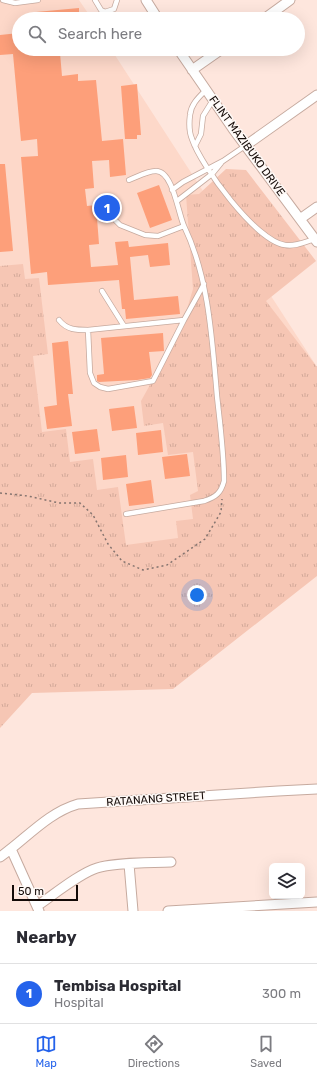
<!DOCTYPE html>
<html lang="en">
<head>
<meta charset="utf-8">
<style>
	body { margin:0; font-family:Rubik,sans-serif; background:#f7f7f7; color:#2b2b33 }
	.controls { position:absolute; right:12px; bottom:12px; display:grid; overflow:hidden; border-radius:6px; box-shadow:0 4px 16px #0002 }
	.controls button { width:36px; height:36px; display:grid; place-items:center; padding:0; border:0; border-bottom:1px solid #e1e1e2; background:#fff; color:#2b2b33; font:20px sans-serif }
	.scale { position:absolute; left:12px; bottom:10px; width:66px; box-sizing:border-box; padding-left:4px; border:2px solid #130a07; border-top:0; font-size:11px; line-height:14px; white-space:nowrap; color:#130a07; -webkit-text-stroke:3px #fef8f5; paint-order:stroke }
	.you { position:absolute; left:197px; top:595px; width:14px; height:14px; margin:-10px; border:3px solid #fff; border-radius:50%; background:#1a73e8; box-shadow:0 0 0 6px #1a73e833 }
	.badge { display:grid; place-items:center; width:26px; height:26px; border-radius:50%; background:#2563eb; color:#fff; font-size:13px; font-weight:700 }
	.pin { position:absolute; translate:-50% -50%; border:2px solid #fff; box-shadow:0 1px 4px #0006 }
	.list { margin:0; padding:0; list-style:none }
	h2 { display:flex; justify-content:space-between; align-items:center; height:52px; margin:0; padding:0 16px; font-size:17px }
	h2 small { font-size:13px; font-weight:400; color:#7c7c81 }
	.list li { display:grid; grid-template-columns:26px 1fr auto; gap:12px; align-items:center; box-sizing:border-box; height:60px; padding:0 16px; border-top:1px solid #e1e1e2 }
	.list b { display:block; font-size:15px; white-space:nowrap }
	.list p { margin:0; font-size:13px; white-space:nowrap; color:#7c7c81 }
	.list em { font-size:13px; font-style:normal; color:#7c7c81 }
	.icon { flex:none; width:22px; height:22px; fill:none; stroke:currentColor; stroke-width:2; stroke-linecap:round; stroke-linejoin:round }
	.map { position:relative; flex:none; width:317px; height:911px; overflow:hidden }
	.search { position:absolute; background:#fff; box-shadow:0 4px 16px #0002; left:12px; right:12px; top:12px; height:44px; display:flex; align-items:center; gap:10px; box-sizing:border-box; padding:0 14px; border-radius:22px; color:#7c7c81; font-size:15px }
	.sheet { height:112px; background:#fff }
	nav { display:flex; justify-content:space-around; align-items:center; box-sizing:border-box; height:56px; border-top:1px solid #e1e1e2; background:#fff; font-size:11px; color:#7c7c81 }
	nav a { display:grid; justify-items:center; gap:2px }
	nav .on { color:#2563eb }
	.map>svg:first-child { display:block }
</style>
</head>
<body>
<div class="map">
<svg width="317" height="911" viewBox="0 0 317 911">
	<defs>
		<pattern id="grass-tufts" width="24" height="20" patternUnits="userSpaceOnUse"><rect width="24" height="20" fill="#f6c6b4"/><path d="M3 7l-1-3M5 7V3M7 7l1-3M15 17l-1-3M17 17v-4M19 17l1-3" fill="none" stroke="#d2a999"/></pattern>
	</defs>
	<rect width="100%" height="100%" fill="#fee6dd"/>
	<path fill="#fdd8c9" d="M0 0H79L92 19H19V49H111L317 367V555L0 678Z"/>
	<path fill="url(#grass-tufts)" d="M226 169 246 170 316 261 266 301 317 367V576L173 689 32 693 0 728V266L23 264 25 279 39 278 48 354 33 356 42 432 66 429 70 462 93 459 97 490 118 487 126 545 178 538 176 521 193 519 190 495 198 491 193 452 168 455 163 423 144 426 141 401 181 329 193 289 186 195 199 194Z"/>
	<path fill="#fd9f7a" d="M79 8V19H37L36 12Z
		M19 33V49H33V56L60 53 62 76 78 74V81L96 80 102 141 123 139 126 175 110 177 109 160 92 161 94 188 85 189 87 206 96 205 99 244 89 245 91 267 118 265 115 242 128 241 129 247 168 243 170 265 150 267 148 255 130 257 134 300 178 296 180 314 126 319 125 309H122L119 280 48 285 47 272 31 274 21 157 38 156 37 139 21 141 13 54 0 55V35Z
		M137 84 141 135H137V139H125L121 86Z
		M0 164H5L13 251 0 252Z
		M159 185 172 220 150 228 137 193Z
		M163 333 164 351 149 352 152 375 150 378 137 380 99 382 97 381V375L104 374 101 338Z
		M68 341 73 394H68L72 426 47 429 44 407 57 405 52 343Z
		M134 406 137 428 112 431 109 409Z
		M97 429 100 451 75 454 72 432Z
		M161 430 163 452 138 455 136 433Z
		M187 454 190 476 165 479 162 457Z
		M126 455 128 477 103 480 101 458Z
		M151 480 154 503 129 506 126 484Z"/>
	<g fill="none" stroke-linecap="round" stroke-linejoin="round">
		<g stroke="#c6aa9f" stroke-width="6">
			<path id="service" d="M3 0 15 3 38 0
				M95 0 101 10 105 12 114 9 117 0
				M206 90C199 97 191 104 190 115 189 123 189 132 192 139 201 166 256 241 285 245 295 247 305 242 315 239
				M195 146 201 134 203 116 213 100
				M172 190 183 182 223 161 245 146
				M177 201 212 174 221 163
				M110 209 115 220 120 225 145 235 158 236 184 226C178 213 173 171 156 171 147 171 137 177 129 180
				M102 291 124 326
				M59 320C67 330 76 330 88 330L184 320 204 284
				M88 330 90 373 94 383 100 387 108 389 153 381 184 320
				M126 514 204 501C216 497 221 493 224 481 224 453 220 424 217 396 212 339 209 278 184 226"/>
		</g>
		<g stroke="#c6aa9f" stroke-width="11">
			<path id="minor" d="M146 0 158 19
				M264 19 290 0
				M178 49 233 129 317 242
				M192 70 222 49
				M245 146 317 95
				M300 219 317 207
				M11 849 39 911
				M0 857C26 839 47 813 78 804L278 791 317 789
				M129 864 133 911
				M37 906C52 896 80 873 97 868 116 862 150 863 171 862
				M168 911 317 902"/>
		</g>
		<path stroke="#85746f" stroke-width="1.5" stroke-dasharray="2 3" stroke-linecap="butt" d="M0 493 28 496 59 503H80L93 515 108 544 122 561 143 570 167 565 205 539 221 512 222 499"/>
		<use href="#service" stroke="#fff" stroke-width="4.5"/>
		<use href="#minor" stroke="#fff" stroke-width="9"/>
	</g>
	<g text-anchor="middle" dominant-baseline="central" stroke-width="3" stroke-linejoin="round" paint-order="stroke">
		<g font-size="11" fill="#130a07" stroke="#fef8f5">
			<text transform="translate(247 146) rotate(54)">FLINT MAZIBUKO DRIVE</text>
			<text transform="translate(156 799) rotate(-4)">RATANANG STREET</text>
		</g>
	</g>
</svg>
<div class="controls">
<button><svg class="icon" aria-label="layers" viewBox="0 0 24 24"><path d="M12 4l9 5-9 5-9-5zM3 14l9 5 9-5"/></svg></button>
</div>
<div class="scale">50 m</div>
<div class="you"></div>
<div class="pin badge" style="left:107px;top:208px">1</div>
<div class="search"><svg class="icon" aria-label="search" viewBox="0 0 24 24"><circle cx="10" cy="10" r="6"/><path d="M15 15l6 6"/></svg>Search here</div>
</div>
<section class="sheet">
<h2>Nearby<small></small></h2>
<ul class="list">
<li><span class="badge">1</span><div><b>Tembisa Hospital</b><p>Hospital</p></div><em>300 m</em></li>
</ul>
</section>
<nav>
<a class="on"><svg class="icon" aria-label="map" viewBox="0 0 24 24"><path d="M3 6l6-2 6 2 6-2v14l-6 2-6-2-6 2zM9 4v14M15 6v14"/></svg>Map</a>
<a><svg class="icon" aria-label="directions" viewBox="0 0 24 24"><path d="M12 3l9 9-9 9-9-9zM9 14v-3h6M13 9l2 2-2 2"/></svg>Directions</a>
<a><svg class="icon" aria-label="saved" viewBox="0 0 24 24"><path d="M7 4h10v16l-5-4-5 4z"/></svg>Saved</a>
</nav>
</body>
</html>
